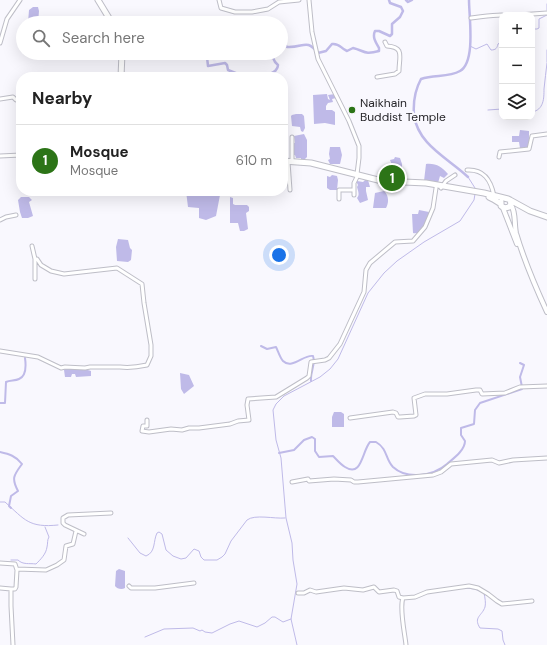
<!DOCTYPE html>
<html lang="en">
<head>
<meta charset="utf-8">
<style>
	body { margin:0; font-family:"DM Sans",sans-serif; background:#f2f2f2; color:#222 }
	.controls { position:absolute; right:12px; top:12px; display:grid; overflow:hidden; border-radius:8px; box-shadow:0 4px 16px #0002 }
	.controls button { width:36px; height:36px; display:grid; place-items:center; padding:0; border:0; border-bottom:1px solid #e0e0e0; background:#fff; color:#222; font:20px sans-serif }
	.you { position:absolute; left:279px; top:255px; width:14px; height:14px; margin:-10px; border:3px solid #fff; border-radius:50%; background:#1a73e8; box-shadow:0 0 0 6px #1a73e833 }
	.badge { display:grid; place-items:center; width:26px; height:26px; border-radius:50%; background:#2c7417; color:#fff; font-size:13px; font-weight:700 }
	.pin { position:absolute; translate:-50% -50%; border:2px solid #fff; box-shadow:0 1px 4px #0006 }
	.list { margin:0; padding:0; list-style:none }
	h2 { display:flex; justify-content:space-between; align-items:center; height:52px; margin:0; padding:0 16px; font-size:17px }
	h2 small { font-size:13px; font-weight:400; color:#767676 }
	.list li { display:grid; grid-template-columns:26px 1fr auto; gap:12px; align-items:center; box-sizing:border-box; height:72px; padding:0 16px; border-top:1px solid #e0e0e0 }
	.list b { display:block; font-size:15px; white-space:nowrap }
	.list p { margin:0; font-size:13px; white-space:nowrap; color:#767676 }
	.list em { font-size:13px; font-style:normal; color:#767676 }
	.icon { flex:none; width:22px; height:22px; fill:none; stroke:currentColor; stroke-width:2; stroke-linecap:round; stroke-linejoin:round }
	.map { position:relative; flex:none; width:547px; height:645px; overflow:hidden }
	.search { position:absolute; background:#fff; box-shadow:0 4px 16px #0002; left:16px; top:16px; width:272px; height:44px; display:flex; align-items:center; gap:10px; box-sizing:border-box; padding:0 14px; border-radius:22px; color:#767676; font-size:15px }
	.panel { position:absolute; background:#fff; box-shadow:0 4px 16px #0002; left:16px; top:72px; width:272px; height:124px; border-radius:16px }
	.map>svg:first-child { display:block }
</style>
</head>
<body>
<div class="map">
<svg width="547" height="645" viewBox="0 0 547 645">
	<rect width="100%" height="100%" fill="#f9f8fe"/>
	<path fill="#bfbae8" d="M33 7H38L39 11 38 23H28L29 10Z
		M327 94 328 99 330 100 328 95 335 94 336 98 332 99 333 102 328 103 326 106V110H332L335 112V125L325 123 314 124 313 95Z
		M296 114H302L304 116 305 128 303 132 301 131 300 127 292 126 291 116 292 115Z
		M520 130 529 131V148H520L519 142H512V136H519Z
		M304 134 307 140V157L305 159H301V158H296L295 155H293V143H295L294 136Z
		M330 147H340L342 155 340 164H330L328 160 330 159 329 154Z
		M395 157 400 158 402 164V179H398L395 175H390L392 165 390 160 394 159Z
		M426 164C436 163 442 167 448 174L444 178 440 176 438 183 424 181Z
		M332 175 337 176 338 180 337 190H330L327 188V176L330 177Z
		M366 179 368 180 370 187H366V191L368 200 360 203 357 198C360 195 358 191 357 187L358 185 357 183V181L363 182Z
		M186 191H203L220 195 216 216 206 220 199 218V208L188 207Z
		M384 191C389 195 389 203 386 208H373L375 193Z
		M21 197H29L32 200 29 202 33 216 28 218H22L20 212 18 200Z
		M230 197 233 198V204L235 205H247L249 207V211L246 213 248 229 244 231H240L238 223H230Z
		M419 210 429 212C428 221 424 235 413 233L412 214H418Z
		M118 239 128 240 130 248 132 250 131 260 128 262 117 261 116 247Z
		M65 368C72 369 86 369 91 371V376L76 377 75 374H72L71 377H65L64 370Z
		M180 373 189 375 194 386 184 394 181 389Z
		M334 412H341L344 414V427H332V417Z
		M119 569 125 571V588C122 590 117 589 115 586L116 571Z"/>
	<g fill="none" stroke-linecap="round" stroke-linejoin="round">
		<path stroke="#bfbae8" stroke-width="1" d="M547 4V10
			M532 29H537L539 28V19L547 15
			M470 46 476 49 487 44 491 50C496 50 497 48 498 44L502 41
			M547 50V62
			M488 110 502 109
			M532 112C544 110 544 98 544 89 545 80 546 71 547 63
			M468 177 475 188
			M0 502H5C25 520 29 528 58 525
			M128 538 140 553 146 556C156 552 153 541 157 533L159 532 162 534 166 550 173 556 181 559 186 558 194 549 199 551 201 557 204 560H217L222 557 225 554 231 541 247 520C255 514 274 519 285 518
			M11 560H18C23 565 29 563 36 564 41 559 46 554 47 547 48 543 47 540 49 537L45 527
			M466 588 475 589 484 593C485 598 486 603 485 607 482 616 473 617 480 628L498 629 502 631 503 640 505 645
			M145 637 164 629 193 628 200 631 202 630 205 632 212 633 230 624 239 621 257 627 265 623 272 617H275L283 622 291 619
			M297 645 291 619 297 584 293 560 292 543 286 518 281 458 276 440 273 410 276 404 284 396 320 377 330 369 338 359 368 293 384 273 397 261 424 242 460 221 474 200 475 194"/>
		<path stroke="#bfbae8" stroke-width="2" d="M261 346 267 349 276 347C278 351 280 358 283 361 292 370 304 354 313 356 316 364 310 372 311 381
			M0 403H5L6 382C10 380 15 381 19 379 26 376 26 365 25 358
			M0 452C9 454 16 456 22 464 14 475 11 478 18 491L11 496 9 506 11 508
			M279 453 294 450 304 440 312 437 315 439V451L319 457 333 456C337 460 340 464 345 467 362 478 362 451 370 442H376C388 449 385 459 393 467 407 480 433 476 447 464 454 458 465 450 465 441L461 435V428L474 424 475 410 480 403 522 389V387L520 377 524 365 520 363"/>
		<path stroke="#bfbae8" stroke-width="2.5" d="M406 0 408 2 412 0
			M281 40 287 47C304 48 306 38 318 53L326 51 332 44C340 43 340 48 347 51L353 48C365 51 364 55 379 51V48C376 43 372 37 375 31H379L390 36 392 34V24L400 17 403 11 401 7 390 3 389 0
			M198 53V56L207 57 208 66 225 63 227 65 228 70 238 74 241 77
			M265 77C270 73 278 72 278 65 273 61 273 58 274 53
			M468 177C448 158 418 145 414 115 413 102 415 90 421 79 434 74 448 78 460 71 476 62 469 17 469 0"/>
		<g stroke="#bebec7" stroke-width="5">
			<path id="minor" d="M219 0 221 8 235 12H252L268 9 279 2 299 0
				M309 0 312 32 318 59 349 121 359 146V158L357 174
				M518 15 547 13
				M471 18C481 17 491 15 502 15
				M0 43 7 19 20 0
				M377 77 395 74 399 71C399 57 405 47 387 46L385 42
				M0 99 13 97 16 100H21
				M0 156 21 155
				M499 157 500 152 529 149 532 136 547 134
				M288 162 290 190
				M292 162V137
				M467 170C484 169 491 180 494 196
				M441 188 446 181 455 175
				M354 195V183L358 175
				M339 199V190H354
				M0 220 6 217 16 215
				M35 259V279
				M0 351 38 357 61 368 65 367 85 368 90 367H120C128 368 138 367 147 365L151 356V345L144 303 142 284 117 268 64 274 51 271 41 265 37 259H35L32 246
				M350 418 393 412 396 413 398 417H400L414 416 416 415 414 398 425 394H447L476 390H480L482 394 505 393 520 387 547 386
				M147 420V426H143L142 431 149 432 171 429 182 430 189 428H199L230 424 238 421 249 420 247 405 248 399 276 397 307 378 309 376 311 362 325 360 329 358 340 344 364 292 366 270 370 263 395 242 413 241 425 227 433 208 436 188
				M292 482 308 479 309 481 334 479 351 480 354 482H358L433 475 441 472 451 464 492 460 499 463 513 460 547 458
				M84 534 65 525 63 523V518L68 515 111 513
				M0 563 15 564 17 570 16 587 15 589H11
				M17 569 46 570 57 565 64 560 66 546 73 544 76 531
				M129 586 131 588H155L194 583
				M0 588 11 589V606L13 645
				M298 593H304L310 590 316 592 344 588 363 590 374 587 379 592 394 590 397 591 399 597 403 598
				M406 645C405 634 399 608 403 598L415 597 427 592 469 586 478 588 488 594 497 601 502 604 532 601"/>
		</g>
		<g stroke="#bebec7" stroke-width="6">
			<path id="major" d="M511 205C516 212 514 224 516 233 524 260 535 286 547 312
				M503 208 517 244"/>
		</g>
		<g stroke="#bebec7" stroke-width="7">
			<path id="highway" d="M98 0 112 23
				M121 77 122 53
				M283 161 311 163 382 181 426 183 484 193 508 199 510 200 511 204
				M489 197 493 199 501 204
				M510 200 530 211 547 217
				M501 202V206L505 208 509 207 511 204"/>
		</g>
		<use href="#minor" stroke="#fff" stroke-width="3"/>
		<use href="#major" stroke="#fff" stroke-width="4"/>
		<use href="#highway" stroke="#fff" stroke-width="5"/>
	</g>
	<circle fill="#2c7417" stroke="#f9f8fe" stroke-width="1.5" cx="352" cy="110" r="4"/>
	<g text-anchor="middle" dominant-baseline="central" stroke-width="4" stroke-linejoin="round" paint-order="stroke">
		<g font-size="12" fill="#28272b" stroke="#f9f8fe" text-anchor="start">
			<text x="360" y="103">Naikhain<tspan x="360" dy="14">Buddist Temple</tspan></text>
		</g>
	</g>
</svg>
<div class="controls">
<button>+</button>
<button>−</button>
<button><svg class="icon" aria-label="layers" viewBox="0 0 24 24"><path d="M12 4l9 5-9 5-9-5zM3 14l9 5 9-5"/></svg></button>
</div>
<div class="you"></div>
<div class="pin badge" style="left:392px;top:178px">1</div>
<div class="search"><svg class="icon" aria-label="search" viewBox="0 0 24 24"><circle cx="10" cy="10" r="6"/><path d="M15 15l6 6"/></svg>Search here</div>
<section class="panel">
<h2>Nearby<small></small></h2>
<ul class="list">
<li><span class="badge">1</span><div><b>Mosque</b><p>Mosque</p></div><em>610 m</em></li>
</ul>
</section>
</div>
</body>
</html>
